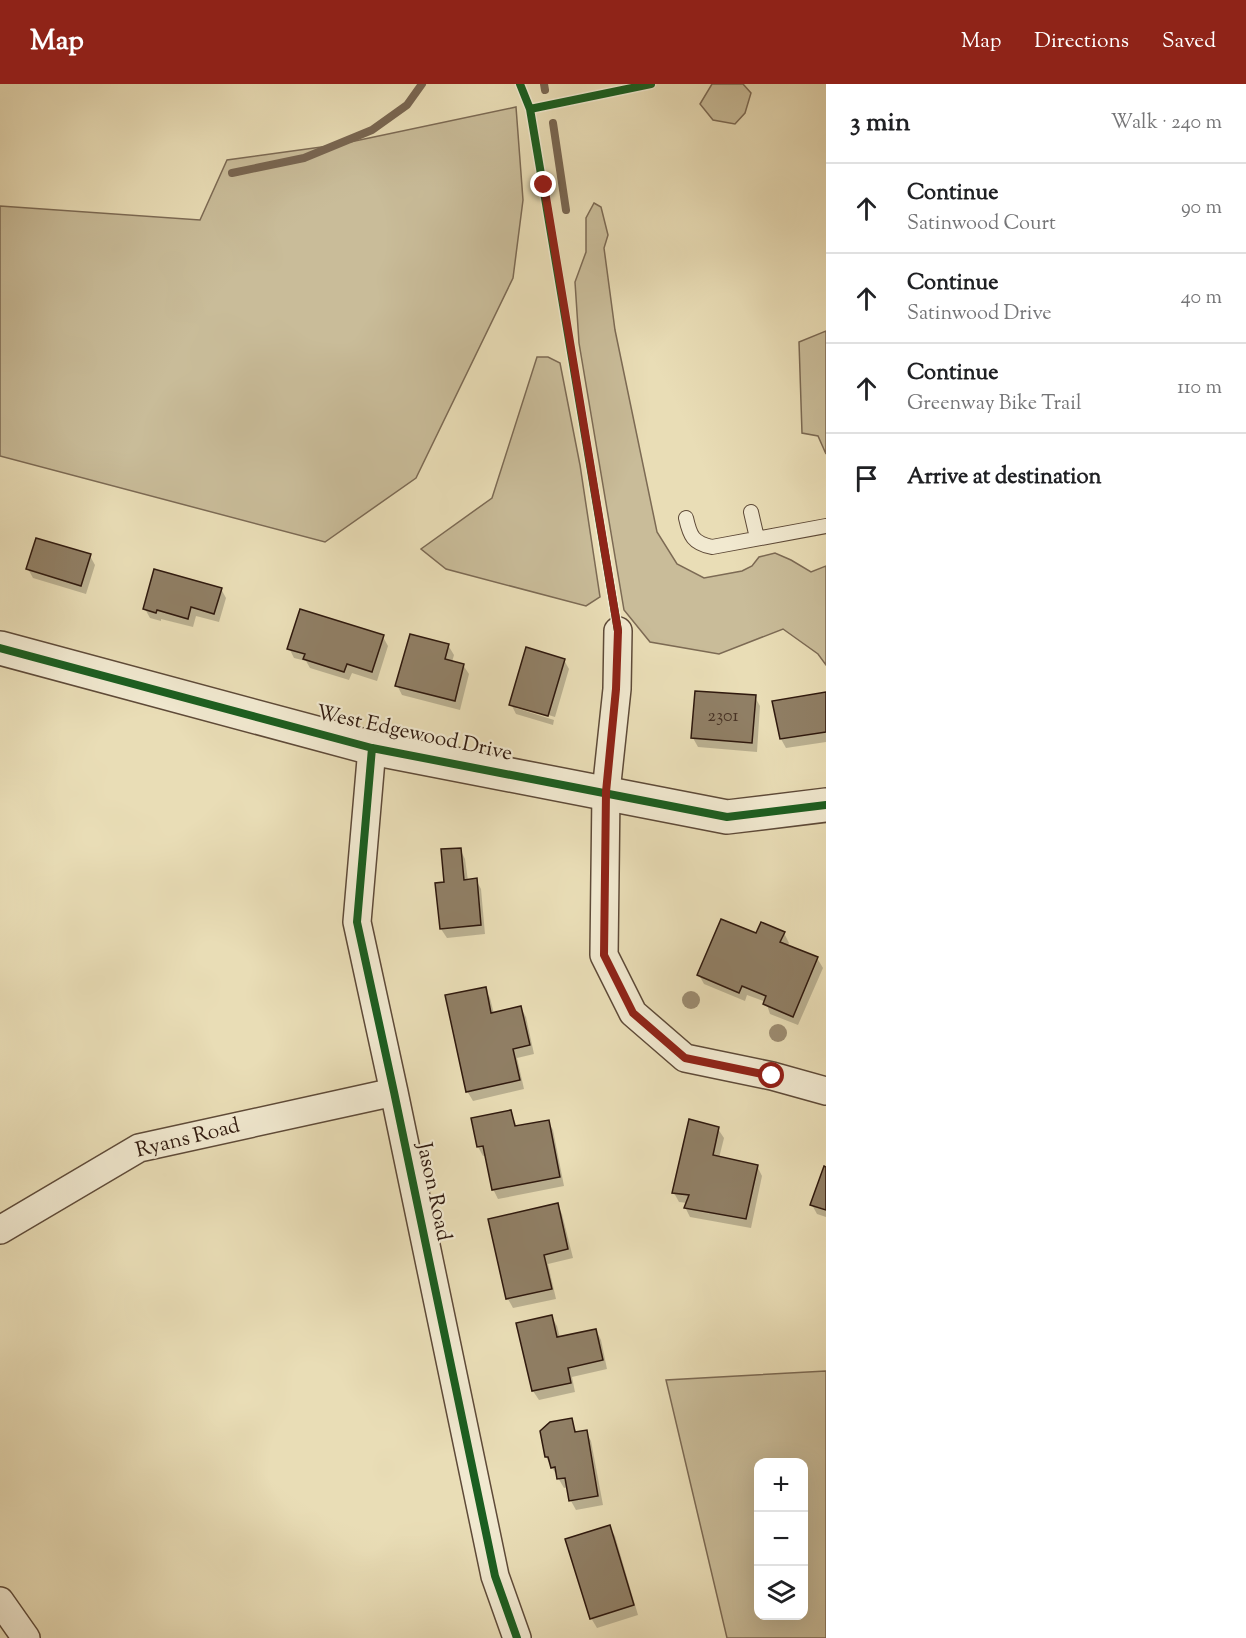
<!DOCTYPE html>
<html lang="en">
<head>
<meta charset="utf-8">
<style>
	body { margin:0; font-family:"Sorts Mill Goudy",serif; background:#f6f6f6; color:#202124 }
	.controls { position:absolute; right:18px; bottom:18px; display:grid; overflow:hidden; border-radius:12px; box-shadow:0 6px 24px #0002 }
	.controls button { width:54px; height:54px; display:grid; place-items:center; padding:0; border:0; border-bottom:2px solid #e0e0e0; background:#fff; color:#202124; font:30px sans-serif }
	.stop { position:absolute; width:18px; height:18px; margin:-14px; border:4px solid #8f2418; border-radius:50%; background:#fff }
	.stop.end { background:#8f2418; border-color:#fff; box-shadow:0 2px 6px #0008 }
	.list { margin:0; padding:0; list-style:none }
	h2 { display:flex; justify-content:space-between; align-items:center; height:78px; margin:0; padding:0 24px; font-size:26px }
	h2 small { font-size:20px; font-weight:400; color:#757577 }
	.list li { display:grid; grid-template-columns:39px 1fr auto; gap:18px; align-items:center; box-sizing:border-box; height:90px; padding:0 24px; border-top:2px solid #e0e0e0 }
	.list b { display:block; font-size:22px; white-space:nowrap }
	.list p { margin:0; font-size:20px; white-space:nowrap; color:#757577 }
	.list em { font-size:20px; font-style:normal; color:#757577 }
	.icon { flex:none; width:33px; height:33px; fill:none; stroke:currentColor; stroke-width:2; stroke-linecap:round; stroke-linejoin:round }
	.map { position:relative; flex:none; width:826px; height:1554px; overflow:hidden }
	header { display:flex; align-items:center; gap:36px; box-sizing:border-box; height:84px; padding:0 30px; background:#8f2418; color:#fff }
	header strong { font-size:28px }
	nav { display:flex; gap:33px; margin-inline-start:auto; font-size:21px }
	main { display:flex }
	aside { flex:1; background:#fff }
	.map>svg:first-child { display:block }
</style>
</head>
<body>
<header>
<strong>Map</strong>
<nav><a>Map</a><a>Directions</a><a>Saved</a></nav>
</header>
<main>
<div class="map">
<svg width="826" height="1554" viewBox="0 0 826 1554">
	<rect width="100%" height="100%" fill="#e9ddb6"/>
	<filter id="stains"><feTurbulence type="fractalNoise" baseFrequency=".00333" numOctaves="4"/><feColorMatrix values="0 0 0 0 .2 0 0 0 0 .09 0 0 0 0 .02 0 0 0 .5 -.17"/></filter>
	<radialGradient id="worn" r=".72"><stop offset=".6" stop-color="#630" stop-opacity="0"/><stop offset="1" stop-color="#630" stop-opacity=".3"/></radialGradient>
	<path fill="#c9bc99" stroke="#7c6a54" stroke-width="1.5" fill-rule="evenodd" d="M712 0H743L751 9 745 29 735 40 713 36 700 20Z
		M516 23 523 116 513 194 416 394 325 458 0 372V122L200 136 227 76 336 61Z
		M594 119 601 123 608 151 604 164 615 246 657 448 677 480 704 494 742 487 752 482 759 473 775 469 791 476 811 488 826 482V581L818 570 783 545 719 570 650 558 624 526 579 259 575 198 586 168V134Z
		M826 247V370L818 352 802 349 799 258Z
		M537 273H548L560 279 580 381 600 513 586 522 446 485 421 465 492 414Z
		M826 1287V1554H727L666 1296ZM758 1378H804V1532H758Z"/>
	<path fill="#0003" d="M90 472 95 481 86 510 33 494 28 485Z
		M221 505 226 514 219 538 196 532 193 543 161 535V537L150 534 145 525Z
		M383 553 388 562 377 597 352 589 349 596 310 584 306 577 294 574 289 564Z
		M448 561 454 571 452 578 463 581 469 590 460 626 402 611 397 601Z
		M564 576 569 585 555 633 516 621V624L554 636 553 641 516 630 511 620Z
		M826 610V658L786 664 781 655Z
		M755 613 760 622 757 668 698 663 693 654Z
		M460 765 465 775 468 797 476 796 481 805 485 850 447 854 441 845 446 799Z
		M784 849 789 859 787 862 817 874 823 884 798 941 770 930 766 918 747 911 745 917 704 900 699 891 757 851Z
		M485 905 490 914 494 930 521 924 526 933 534 970 517 974 524 1005 473 1017 467 1007Z
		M511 1028 517 1043 548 1037 553 1046 564 1102 498 1115 493 1105 487 1071 483 1072 478 1063Z
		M718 1045 724 1054 719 1074 757 1082 762 1092 751 1144 690 1133 685 1123 687 1119 679 1118 674 1109Z
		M826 1084V1133L817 1130 812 1121Z
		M557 1120 562 1130 573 1174 548 1180 556 1215 513 1224 508 1215 490 1136Z
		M551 1232 557 1242 560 1254 596 1246 601 1256 607 1285 572 1293 575 1308 539 1316 533 1307Z
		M571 1336 577 1349 586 1348 591 1357 603 1421 576 1426 571 1417 568 1403 564 1404 546 1373Z
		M609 1443 615 1452 638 1531 597 1544 591 1534Z"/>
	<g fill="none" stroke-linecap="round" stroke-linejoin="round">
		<path stroke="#796651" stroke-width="8" d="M544 0 545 6
			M553 39 566 126
			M232 89 304 74 372 46 407 21 422 0"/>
	</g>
	<path fill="#907f65" stroke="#2f190e" stroke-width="1.5" d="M36 454 91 470 81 502 26 485Z
		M154 485 222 504 214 530 191 523 188 535 157 526 156 529 143 525Z
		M300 525 384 551 372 588 347 580 344 588 303 575 305 570 287 565Z
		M410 550 449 560 445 575 464 580 455 617 395 602Z
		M526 563 565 575 548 632 509 621Z
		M695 607 756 611 752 659 691 654Z
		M826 608V648L780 655 772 617Z
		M461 764 464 796 477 794 481 841 440 845 435 799 444 798 441 765Z
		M721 835 756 849 761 838 785 848 780 858 818 873 793 933 763 920 766 912 742 902 739 909 697 891Z
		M486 903 491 929 521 922 530 961 513 965 520 996 466 1008 445 911Z
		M511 1026 515 1042 549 1036 560 1093 492 1106 483 1062 477 1063 471 1034Z
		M689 1035 719 1043 713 1071 758 1081 746 1135 684 1124 689 1111 672 1109Z
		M824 1082 826 1083V1126L810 1121Z
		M558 1119 568 1165 544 1171 552 1205 506 1215 488 1135Z
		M552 1231 557 1253 596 1245 603 1276 568 1284 571 1299 532 1307 516 1239Z
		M572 1334 575 1348 587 1346 598 1412 569 1417 565 1394 557 1395 555 1383 551 1384 548 1373H545L540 1347 550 1338Z
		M610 1441 634 1521 590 1535 565 1455Z"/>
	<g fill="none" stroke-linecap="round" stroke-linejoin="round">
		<g stroke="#5e4a38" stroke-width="16">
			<path id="service" d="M751 428 757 454
				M686 434C690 452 693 459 712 463L826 442"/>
		</g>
		<g stroke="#5e4a38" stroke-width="30">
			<path id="minor" d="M618 547 617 605 606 708 604 871 633 929 685 974 772 992 826 1007
				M372 664 357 838 394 1008 495 1492 517 1554
				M0 1146 139 1064 394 1008
				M0 1517 26 1554"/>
		</g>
		<g stroke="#5e4a38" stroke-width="36">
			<path id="tertiary" d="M0 564 372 664 727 733 826 721"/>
		</g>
		<use href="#service" stroke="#f1e9d0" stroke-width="14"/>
		<use href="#minor" stroke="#f1e9d0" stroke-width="27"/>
		<use href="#tertiary" stroke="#f1e9d0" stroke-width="33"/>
		<g stroke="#f1e9d0" stroke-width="11">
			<path id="cycleway" d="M520 0 530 25 618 547
				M530 25 651 0
				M0 564 372 664 727 733 826 721
				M372 664 357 838 394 1008 495 1492 517 1554"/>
		</g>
		<use href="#cycleway" stroke="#1b5e20" stroke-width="8"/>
	</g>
	<g fill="#9c8c71">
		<circle cx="691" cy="916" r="9"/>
		<circle cx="778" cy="949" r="9"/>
	</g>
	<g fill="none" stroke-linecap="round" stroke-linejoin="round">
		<path stroke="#8f2418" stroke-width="8" d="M544 101 618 547 616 605 606 708 604 871 633 929 685 974 772 992"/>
	</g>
	<g text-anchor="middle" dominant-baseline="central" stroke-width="4.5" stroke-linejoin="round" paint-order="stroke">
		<g font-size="18" fill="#473224">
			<text x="723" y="633">2301</text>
		</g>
		<g font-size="21" fill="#2f190e" stroke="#f1e9d0">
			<text transform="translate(414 650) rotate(12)">West Edgewood Drive</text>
			<text transform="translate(188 1055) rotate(-14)">Ryans Road</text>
			<text transform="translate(433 1108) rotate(78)">Jason Road</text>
		</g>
	</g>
	<rect width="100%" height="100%" filter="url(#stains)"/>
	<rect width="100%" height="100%" fill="url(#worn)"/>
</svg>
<div class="controls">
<button>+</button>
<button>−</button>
<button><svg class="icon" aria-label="layers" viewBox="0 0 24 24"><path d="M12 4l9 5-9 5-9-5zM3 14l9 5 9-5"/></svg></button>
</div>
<div class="stop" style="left:772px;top:992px"></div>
<div class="stop end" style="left:544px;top:101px"></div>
</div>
<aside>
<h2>3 min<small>Walk · 240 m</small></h2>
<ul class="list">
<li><svg class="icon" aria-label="ahead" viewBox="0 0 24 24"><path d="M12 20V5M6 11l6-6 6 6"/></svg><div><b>Continue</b><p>Satinwood Court</p></div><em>90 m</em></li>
<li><svg class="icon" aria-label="ahead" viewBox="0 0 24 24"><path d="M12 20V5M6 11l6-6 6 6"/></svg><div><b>Continue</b><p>Satinwood Drive</p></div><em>40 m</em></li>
<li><svg class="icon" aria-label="ahead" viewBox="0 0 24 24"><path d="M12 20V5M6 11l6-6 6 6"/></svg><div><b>Continue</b><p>Greenway Bike Trail</p></div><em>110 m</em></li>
<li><svg class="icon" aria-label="arrive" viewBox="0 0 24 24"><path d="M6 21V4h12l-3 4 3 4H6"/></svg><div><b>Arrive at destination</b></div></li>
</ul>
</aside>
</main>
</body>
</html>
